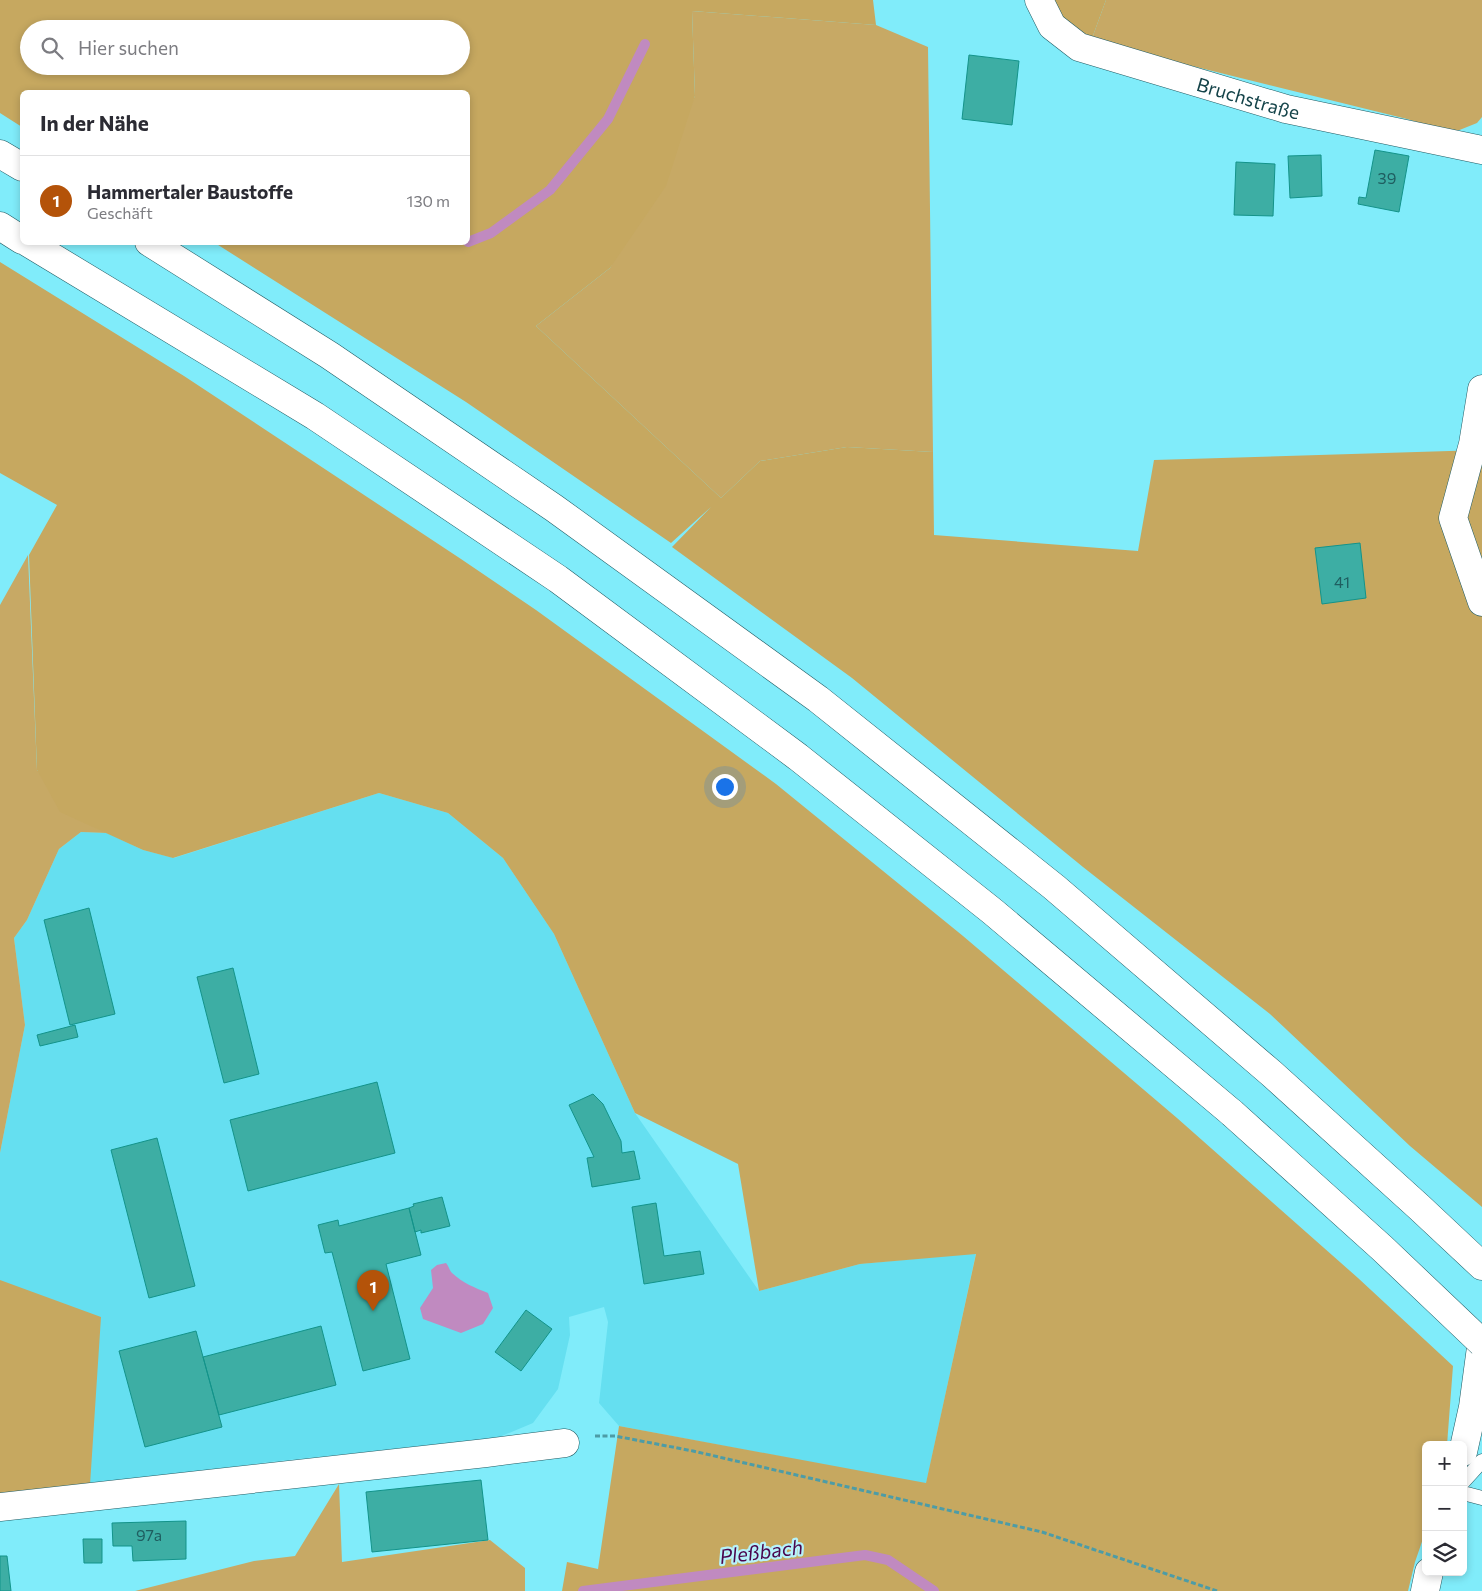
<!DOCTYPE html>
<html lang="de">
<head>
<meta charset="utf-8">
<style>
	body { margin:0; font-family:Commissioner,sans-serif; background:#f2f2f3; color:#2b2b33 }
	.controls { position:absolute; right:15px; bottom:15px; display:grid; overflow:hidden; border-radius:8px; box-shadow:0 2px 8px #0003 }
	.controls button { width:45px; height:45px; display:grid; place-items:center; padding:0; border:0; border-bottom:1px solid #e1e1e2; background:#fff; color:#2b2b33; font:25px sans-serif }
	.you { position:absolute; left:724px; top:786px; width:18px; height:18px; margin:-12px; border:4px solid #fff; border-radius:50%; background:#1a73e8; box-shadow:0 0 0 8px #1a73e833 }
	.badge { display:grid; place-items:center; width:32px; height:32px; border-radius:50%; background:#b45309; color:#fff; font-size:16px; font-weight:700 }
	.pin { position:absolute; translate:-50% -41px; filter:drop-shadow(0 1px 2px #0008) }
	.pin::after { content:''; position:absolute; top:26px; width:18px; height:15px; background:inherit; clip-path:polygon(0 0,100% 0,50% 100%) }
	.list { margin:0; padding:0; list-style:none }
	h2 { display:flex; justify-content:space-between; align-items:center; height:65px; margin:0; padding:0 20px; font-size:21px }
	h2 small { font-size:16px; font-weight:400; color:#7c7c81 }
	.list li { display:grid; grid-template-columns:32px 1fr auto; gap:15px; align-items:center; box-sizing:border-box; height:90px; padding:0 20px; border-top:1px solid #e1e1e2 }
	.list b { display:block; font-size:19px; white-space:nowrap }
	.list p { margin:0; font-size:16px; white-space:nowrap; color:#7c7c81 }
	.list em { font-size:16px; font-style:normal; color:#7c7c81 }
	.icon { flex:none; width:28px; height:28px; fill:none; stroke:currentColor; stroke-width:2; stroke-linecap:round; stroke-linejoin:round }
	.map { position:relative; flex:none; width:1482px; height:1591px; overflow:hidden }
	.search { position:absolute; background:#fff; box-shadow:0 2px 8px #0003; left:20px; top:20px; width:450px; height:55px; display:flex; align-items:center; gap:12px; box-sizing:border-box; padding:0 18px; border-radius:28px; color:#7c7c81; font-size:19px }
	.panel { position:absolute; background:#fff; box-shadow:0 2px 8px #0003; left:20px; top:90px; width:450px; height:155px; border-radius:8px }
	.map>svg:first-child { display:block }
</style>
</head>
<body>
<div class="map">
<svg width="1482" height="1591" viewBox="0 0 1482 1591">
	<rect width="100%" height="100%" fill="#80ecfa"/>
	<path fill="#65dff0" d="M379 793 448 813 503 858 554 934 635 1113 759 1291 860 1264 976 1253 926 1484 619 1426 599 1403 608 1322 604 1307 569 1317 570 1335 558 1389 533 1423 497 1438 269 1462 90 1485 0 1280V1153L25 1025 14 938 27 920 59 849 81 832 107 833 143 850 174 858Z"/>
	<path fill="#c7a965" d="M1106 0H1482V117L1477 123 1452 133 1407 119 1091 41Z
		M692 11 876 25 928 47 933 452 847 447 760 461 721 498 536 326 610 268 695 96Z
		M28 555 37 770 82 821 107 833 81 832 59 849 27 920 14 938 25 1025 0 1153V605Z
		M339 1484 342 1562 490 1540 525 1568V1591H135L254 1561 295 1556Z"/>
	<path fill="#c6a860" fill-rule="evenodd" d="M0 0H873L876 25 692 11 695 96 666 186 610 268 536 326 721 498 760 461 847 447 933 452 934 535 1138 551 1154 460 1482 450V1207L1410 1146 1270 1014 1083 867 852 678 672 547 711 507 671 543 466 402 215 243 468 242V92H22V127L0 113ZM29 29H461V66H29Z
		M1050 0H1106L1091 41 1067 29Z
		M0 262 184 376 461 559 536 610 776 784 963 936 1177 1118 1358 1278 1453 1366 1447 1445H1426V1530L1415 1562 1408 1591H562L567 1562 598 1569 619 1426 926 1483 976 1254 860 1264 759 1291 738 1164 635 1113 554 934 503 858 448 813 379 793 173 858 143 850 60 812 37 770 29 555 57 505 0 473Z
		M0 1280 101 1317 90 1485 0 1501Z"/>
	<path fill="#c08ac0" d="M446 1263C449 1266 449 1270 452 1273 463 1283 475 1288 488 1293L493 1308 483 1324 461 1333 423 1319 420 1308 433 1288 431 1270 437 1265Z"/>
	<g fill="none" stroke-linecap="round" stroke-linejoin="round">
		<path stroke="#c08ac0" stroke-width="10" d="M468 242 491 233 550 190 608 119 645 44
			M583 1591 865 1555 888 1560 934 1591"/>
	</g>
	<path fill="#3daea4" stroke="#13938a" d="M969 55 1019 61 1012 125 962 119Z
		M1375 150 1409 156 1399 212 1358 204 1359 197 1366 198Z
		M1321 155 1322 196 1290 198 1288 156Z
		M1236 162 1275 164 1273 216 1234 215Z
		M1360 543 1366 598 1322 604 1315 548Z
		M89 908 115 1014 70 1025 44 920Z
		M233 968 259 1074 224 1083 197 977Z
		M75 1025 78 1037 40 1046 37 1035Z
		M377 1082 395 1153 248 1191 230 1120Z
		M593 1094 603 1104 621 1141 622 1153 634 1151 640 1179 592 1187 587 1158 594 1157 569 1105Z
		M157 1138 195 1286 149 1298 111 1150Z
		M442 1197 450 1226 421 1233V1230L415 1232 409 1208 414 1206 413 1204Z
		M656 1203 664 1256 700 1251 704 1274 644 1284 632 1207Z
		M409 1208 421 1255 386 1264 410 1359 363 1371 332 1252 325 1253 318 1225 338 1220 339 1226Z
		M526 1310 552 1329 521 1371 495 1352Z
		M321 1326 336 1385 219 1415 203 1357Z
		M196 1331 222 1427 145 1447 119 1351Z
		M481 1480 488 1540 372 1552 366 1492Z
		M186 1521V1559L133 1561 132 1546H113L112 1523Z
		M83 1539H102V1563H84Z
		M0 1556H7L11 1591H0Z"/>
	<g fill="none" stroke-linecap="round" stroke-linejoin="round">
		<g stroke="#215b63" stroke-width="15">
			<path id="lane" d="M1463 1482 1482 1461
				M1463 1493 1482 1498"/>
		</g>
		<g stroke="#215b63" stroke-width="29">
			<g id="street">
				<path id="s1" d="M1039 0 1052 26 1079 47 1286 109 1482 150"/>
				<path d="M1482 389 1473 444 1453 518 1482 602"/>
				<path d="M1463 1452 1473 1407 1482 1340"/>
				<path d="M0 1507 486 1453 565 1443"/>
				<path d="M1425 1591 1429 1572"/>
			</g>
		</g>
		<g stroke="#215b63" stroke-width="29">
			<path id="highway" d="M0 154 22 167
				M0 226 22 240
				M27 242 315 416 558 579 798 757 992 911 1232 1113
				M149 242 329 355 554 508 818 699 1054 887 1271 1073 1419 1207 1482 1266"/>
		</g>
		<path stroke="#4d9ca6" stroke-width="3" stroke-dasharray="5 2.5" stroke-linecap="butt" d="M595 1436H615L693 1451 1042 1532 1217 1591"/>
		<use href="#lane" stroke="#fff" stroke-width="14"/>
		<use href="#street" stroke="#fff" stroke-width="28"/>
		<use href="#highway" stroke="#fff" stroke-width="28"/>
		<g stroke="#215b63" stroke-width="29" stroke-linecap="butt">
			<path id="highway-bridge" d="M1232 1113 1382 1248 1482 1343"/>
		</g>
		<use href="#highway-bridge" stroke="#fff" stroke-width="28"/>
	</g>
	<g text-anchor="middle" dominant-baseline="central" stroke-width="4.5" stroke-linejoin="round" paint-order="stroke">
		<g font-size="16" fill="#1f5e60">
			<text x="1387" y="177">39</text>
			<text x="1342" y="581">41</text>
			<text x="149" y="1534">97a</text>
		</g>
		<g font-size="19" fill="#15444a" stroke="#b6f2fa">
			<text stroke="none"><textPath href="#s1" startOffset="240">Bruchstraße</textPath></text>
		</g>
		<g font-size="20" font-style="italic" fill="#4a054c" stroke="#b6f2fa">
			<text transform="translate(761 1551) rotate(-7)">Pleßbach</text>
		</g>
	</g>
</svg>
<div class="controls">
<button>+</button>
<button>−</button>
<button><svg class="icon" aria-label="layers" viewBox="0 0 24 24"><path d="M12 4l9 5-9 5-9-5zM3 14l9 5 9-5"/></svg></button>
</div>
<div class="you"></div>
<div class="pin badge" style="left:373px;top:1311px">1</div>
<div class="search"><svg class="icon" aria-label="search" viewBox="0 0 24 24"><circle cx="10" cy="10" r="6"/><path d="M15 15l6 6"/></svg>Hier suchen</div>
<section class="panel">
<h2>In der Nähe<small></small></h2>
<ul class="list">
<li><span class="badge">1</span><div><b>Hammertaler Baustoffe</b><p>Geschäft</p></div><em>130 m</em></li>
</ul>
</section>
</div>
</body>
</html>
